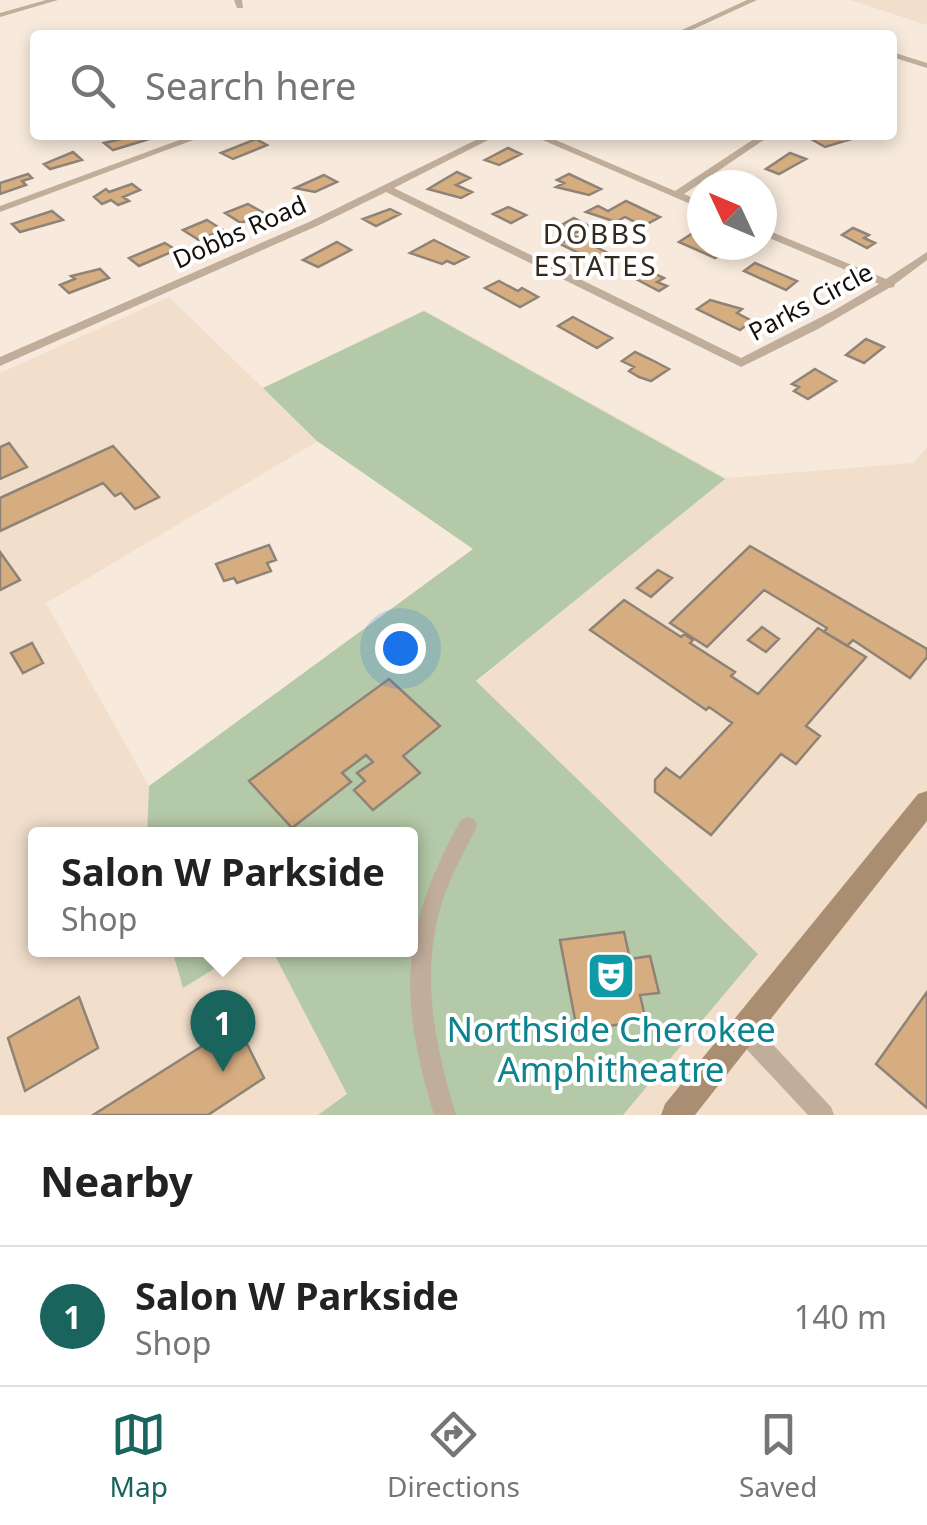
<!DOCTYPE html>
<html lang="en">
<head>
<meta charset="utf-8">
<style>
	body { margin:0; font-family:"Noto Sans",sans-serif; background:#f6f6f6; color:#222 }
	.compass { position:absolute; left:687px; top:170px; width:90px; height:90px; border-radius:50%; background:#fff; box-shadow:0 5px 15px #0003; rotate:314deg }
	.you { position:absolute; left:400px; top:648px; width:35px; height:35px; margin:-25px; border:8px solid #fff; border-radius:50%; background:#1a73e8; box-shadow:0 0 0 15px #1a73e833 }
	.badge { display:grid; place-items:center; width:65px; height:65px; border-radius:50%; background:#19645d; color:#fff; font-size:32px; font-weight:700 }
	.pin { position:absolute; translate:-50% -82px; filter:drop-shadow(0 2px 5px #0008) }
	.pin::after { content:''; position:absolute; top:52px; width:35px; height:30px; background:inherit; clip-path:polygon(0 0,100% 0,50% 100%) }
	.popup { position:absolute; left:28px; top:827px; width:390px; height:130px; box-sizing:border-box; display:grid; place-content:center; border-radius:10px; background:#fff; filter:drop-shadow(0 2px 8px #0005); font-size:32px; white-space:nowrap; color:#767676 }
	.popup b { font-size:38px; color:#222 }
	.popup::after { content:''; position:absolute; left:50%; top:100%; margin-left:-20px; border:20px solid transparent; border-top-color:#fff }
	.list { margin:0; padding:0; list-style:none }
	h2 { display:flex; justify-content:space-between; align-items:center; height:130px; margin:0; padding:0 40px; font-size:42px }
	h2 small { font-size:32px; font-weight:400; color:#767676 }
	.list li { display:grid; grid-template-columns:65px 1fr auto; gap:30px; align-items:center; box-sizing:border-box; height:140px; padding:0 40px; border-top:2px solid #e0e0e0 }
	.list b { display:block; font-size:38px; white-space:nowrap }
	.list p { margin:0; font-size:32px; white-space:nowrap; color:#767676 }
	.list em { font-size:32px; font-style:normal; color:#767676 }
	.icon { flex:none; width:55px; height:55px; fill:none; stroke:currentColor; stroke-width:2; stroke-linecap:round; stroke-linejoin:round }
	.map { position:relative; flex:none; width:927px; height:1115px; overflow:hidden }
	.search { position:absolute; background:#fff; box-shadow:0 5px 15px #0003; left:30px; right:30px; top:30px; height:110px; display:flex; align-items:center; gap:25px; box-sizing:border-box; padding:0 35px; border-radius:10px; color:#767676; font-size:38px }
	.sheet { height:270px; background:#fff }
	nav { display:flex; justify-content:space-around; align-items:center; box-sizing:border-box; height:140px; border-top:2px solid #e0e0e0; background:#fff; font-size:28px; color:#767676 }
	nav a { display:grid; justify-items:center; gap:5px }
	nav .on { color:#19645d }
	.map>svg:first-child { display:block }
</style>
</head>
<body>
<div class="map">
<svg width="927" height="1115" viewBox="0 0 927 1115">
	<rect width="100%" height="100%" fill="#f7eadc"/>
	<path fill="#f1dfcb" d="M850 0H927V25Z
		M169 297 263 388 424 310 726 478 913 463 927 447V1115H623L758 954 476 682 725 479 424 311 265 388 318 441 46 603 149 786 147 834H36V950H172L183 988 245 950H272L348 1095 320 1115H0V373Z"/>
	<path fill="#b4c9a7" d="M424 311 725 479 476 681 758 954 623 1115H318L347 1094 272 950H410V834H147L149 786 473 549 317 441 263 388Z
		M172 950H245L183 988Z"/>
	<path fill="#d6ad80" stroke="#8f8377" stroke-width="2.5" d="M139 135 149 139 113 150 104 143Z
		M817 135H841L838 137 848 140 825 147 811 139Z
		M256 139 267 145 233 159 221 153Z
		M508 148 521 154 499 165 485 160Z
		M73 152 82 160 50 169 44 164Z
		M790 153 806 159 779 174 766 169Z
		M457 172 470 178 456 185 472 192 461 198 428 189Z
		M28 174 32 178 22 181 26 185 0 194V183Z
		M569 174 601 189 589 195 556 187 564 183 557 180Z
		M324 175 337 182 315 192 295 188Z
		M132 184 140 190 123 197 129 201 118 205 111 200 102 204 94 197 106 189 109 192Z
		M626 201 660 217 643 226 625 217 616 222 586 212 598 206 608 211Z
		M248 204 264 213 241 223 225 213Z
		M508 207 526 215 511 223 493 214Z
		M390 209 400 214 376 226 363 219Z
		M52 211 63 220 20 232 12 224Z
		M574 218 589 226 573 234 558 227Z
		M207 220 223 230 199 240 183 230Z
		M853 228 869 235 864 238 875 243 867 248 842 235Z
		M693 233 702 237V245L726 251 715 258 679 242Z
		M574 236 599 243 594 246 610 254 597 262 560 244Z
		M434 240 468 257 454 264 447 261 442 264 410 253Z
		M337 242 351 250 318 267 303 260Z
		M165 243 176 250 139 266 129 258Z
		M755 263 797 281 786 290 744 271Z
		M100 269 109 278 69 293 60 285 75 279 71 276Z
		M647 270 664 278 657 282 667 286 659 291 634 278Z
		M499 281 518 291 522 288 538 297 520 307 485 288Z
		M710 300 742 309 737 313 752 321 740 330 697 309Z
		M573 317 612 338 597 348 558 326Z
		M866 339 884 347 864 363 846 355Z
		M635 352 652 360 669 369 651 381 639 377 629 371 634 367 622 361Z
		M815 369 836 381 808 399 794 391 799 387 792 384Z
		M9 443 27 467 0 479V447Z
		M113 446 159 497 135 509 121 493 115 496 103 483 0 531V498Z
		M269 545 276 560 267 563 271 571 237 583 234 578 224 581 216 564Z
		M750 546 927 649V657L910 678 853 640 847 646 824 632 827 628 764 590 707 647 670 623Z
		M0 552 20 580 0 590Z
		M658 570 672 578 651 597 637 588Z
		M624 600 681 637 684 634 693 640 690 643 735 672 731 676 758 694 818 628 866 657 806 726 820 736 796 764 781 754 711 835 655 792V780L666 768 680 778 732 723 709 707 706 710 590 630Z
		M762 627 779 639 766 652 748 640Z
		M32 643 43 663 23 673 11 653Z
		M389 679 440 726 403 756 420 773 373 810 354 790 365 781 357 773 373 762 366 755 342 773 351 782 292 828 249 781Z
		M624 932 630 959 650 956 659 993 640 995 646 1021 577 1030 560 940Z
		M927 992V1108L876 1064Z
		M79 997 98 1048 25 1091 8 1038Z
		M237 1024 264 1078 208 1115H93Z"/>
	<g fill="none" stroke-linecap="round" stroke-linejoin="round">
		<path fill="#c0ad9a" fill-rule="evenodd" d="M46 0H58L0 17V13Z
			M234 0H242L243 8H237Z
			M747 0H757L681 35H671Z
			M892 52 927 63V68L892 57Z
			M193 135H207L0 212V206Z
			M486 135H498L394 188 741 358 833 311 879 284 762 235V228L886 279 927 252V260L895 284 894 287 889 288 818 329 741 367 386 192 317 226 0 366V357L309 222Z
			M531 135H544L675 191 760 135H771L684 194 702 202V209Z
			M468 817 475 820 477 826C466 849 453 871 444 896 419 969 434 1043 456 1115H434C398 995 400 930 461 820Z
			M745 1020 753 1023 831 1107 834 1115H808L737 1039 734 1031 737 1023Z"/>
		<path fill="#aa8e72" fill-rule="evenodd" d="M927 791V821L695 1115H661L665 1104 918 794Z"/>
	</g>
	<defs>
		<g id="theatre-square" transform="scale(2.5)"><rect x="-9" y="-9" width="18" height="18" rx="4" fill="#0f9aa8" stroke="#fff"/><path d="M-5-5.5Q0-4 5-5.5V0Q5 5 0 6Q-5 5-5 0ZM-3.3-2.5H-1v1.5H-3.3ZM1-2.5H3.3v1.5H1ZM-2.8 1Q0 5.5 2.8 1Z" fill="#fff"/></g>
	</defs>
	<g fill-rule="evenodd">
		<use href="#theatre-square" x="611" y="976"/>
	</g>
	<g text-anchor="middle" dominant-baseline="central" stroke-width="8" stroke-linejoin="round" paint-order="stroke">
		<g font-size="25" fill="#140f0b" stroke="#fff">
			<text transform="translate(239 231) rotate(-24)">Dobbs Road</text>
			<text transform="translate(810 301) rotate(-28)">Parks Circle</text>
		</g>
		<g font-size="28" letter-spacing="2.5" fill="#33291f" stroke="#fff">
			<text x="596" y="233">DOBBS<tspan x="596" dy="32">ESTATES</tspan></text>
		</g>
		<g font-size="35" fill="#0d838f" stroke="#fff">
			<text x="611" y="1028">Northside Cherokee<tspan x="611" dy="40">Amphitheatre</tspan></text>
		</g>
	</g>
</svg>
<svg class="compass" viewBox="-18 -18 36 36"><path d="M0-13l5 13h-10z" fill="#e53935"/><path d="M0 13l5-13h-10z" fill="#767676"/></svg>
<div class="you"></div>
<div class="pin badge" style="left:223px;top:1072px">1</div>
<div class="popup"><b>Salon W Parkside</b>Shop</div>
<div class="search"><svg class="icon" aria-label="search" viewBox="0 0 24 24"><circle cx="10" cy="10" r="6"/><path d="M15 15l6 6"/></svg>Search here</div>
</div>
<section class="sheet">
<h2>Nearby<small></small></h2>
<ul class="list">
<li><span class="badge">1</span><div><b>Salon W Parkside</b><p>Shop</p></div><em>140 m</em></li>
</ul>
</section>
<nav>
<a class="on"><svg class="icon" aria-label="map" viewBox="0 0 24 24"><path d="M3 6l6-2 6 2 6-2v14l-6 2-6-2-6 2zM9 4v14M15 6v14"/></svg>Map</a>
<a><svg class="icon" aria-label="directions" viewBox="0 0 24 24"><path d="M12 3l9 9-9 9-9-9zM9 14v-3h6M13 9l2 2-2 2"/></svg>Directions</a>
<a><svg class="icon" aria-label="saved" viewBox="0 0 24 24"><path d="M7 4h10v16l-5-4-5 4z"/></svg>Saved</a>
</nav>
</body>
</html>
